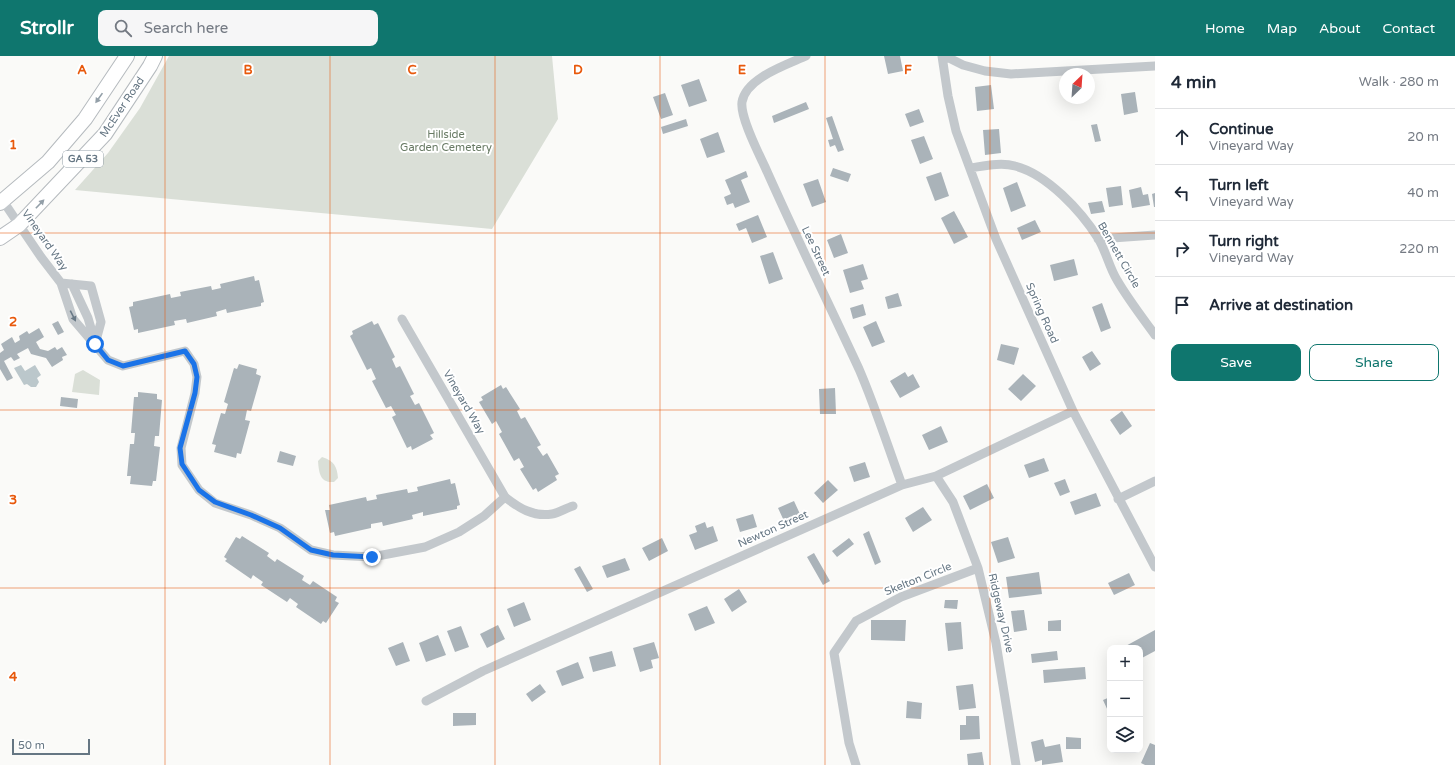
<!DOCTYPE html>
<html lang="en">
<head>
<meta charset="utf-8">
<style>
	body { margin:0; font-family:"Varela Round",sans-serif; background:#f6f6f7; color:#1f2937 }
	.controls { position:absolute; right:12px; bottom:12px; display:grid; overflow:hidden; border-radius:8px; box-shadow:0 4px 16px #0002 }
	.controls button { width:36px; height:36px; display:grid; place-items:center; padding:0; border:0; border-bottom:1px solid #e0e1e3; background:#fff; color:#1f2937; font:20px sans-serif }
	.compass { position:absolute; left:1059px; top:12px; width:36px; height:36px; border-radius:50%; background:#fff; box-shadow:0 4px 16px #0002; rotate:25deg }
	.scale { position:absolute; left:12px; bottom:10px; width:78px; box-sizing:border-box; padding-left:4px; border:2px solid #657683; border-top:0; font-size:11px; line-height:14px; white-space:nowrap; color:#657683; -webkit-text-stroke:3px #fff; paint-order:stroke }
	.stop { position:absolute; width:12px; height:12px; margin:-9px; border:3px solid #1a73e8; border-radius:50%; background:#fff }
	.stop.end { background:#1a73e8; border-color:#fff; box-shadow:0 1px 4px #0008 }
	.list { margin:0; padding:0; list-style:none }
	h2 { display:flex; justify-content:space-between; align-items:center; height:52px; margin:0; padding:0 16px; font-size:17px }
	h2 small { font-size:13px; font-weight:400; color:#747a83 }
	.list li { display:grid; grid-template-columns:26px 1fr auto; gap:12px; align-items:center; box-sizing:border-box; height:56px; padding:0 16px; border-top:1px solid #e0e1e3 }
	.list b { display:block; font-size:15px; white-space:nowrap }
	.list p { margin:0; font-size:13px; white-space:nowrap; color:#747a83 }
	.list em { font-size:13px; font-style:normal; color:#747a83 }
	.actions { display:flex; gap:8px; padding:12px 16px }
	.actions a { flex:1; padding:9px 0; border:1px solid #0f766e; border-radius:8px; text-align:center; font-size:14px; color:#0f766e }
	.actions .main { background:#0f766e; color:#fff }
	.icon { flex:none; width:22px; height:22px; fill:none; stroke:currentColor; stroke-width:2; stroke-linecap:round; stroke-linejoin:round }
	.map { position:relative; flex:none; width:1155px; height:709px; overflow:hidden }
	header { display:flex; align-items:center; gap:24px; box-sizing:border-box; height:56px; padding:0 20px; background:#0f766e; color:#fff }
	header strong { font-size:19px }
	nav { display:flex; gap:22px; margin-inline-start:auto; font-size:14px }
	.search { width:280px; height:36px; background:#f6f6f7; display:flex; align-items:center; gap:10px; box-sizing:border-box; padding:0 14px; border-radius:8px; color:#747a83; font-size:15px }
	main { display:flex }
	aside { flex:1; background:#fff }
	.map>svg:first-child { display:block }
</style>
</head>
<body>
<header>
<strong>Strollr</strong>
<div class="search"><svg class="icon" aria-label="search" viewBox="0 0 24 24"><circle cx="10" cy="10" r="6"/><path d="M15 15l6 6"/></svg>Search here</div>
<nav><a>Home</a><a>Map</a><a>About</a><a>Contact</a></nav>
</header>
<main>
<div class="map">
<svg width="1155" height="709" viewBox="0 0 1155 709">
	<rect width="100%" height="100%" fill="#fafaf8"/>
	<path fill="#dadfd7" d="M169 0H552L558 63 492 173 75 134 108 97 140 52Z
		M83 314 100 324 99 339 72 336 75 318Z
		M322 401C334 405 337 410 338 422L334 426C320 427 319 417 318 405Z"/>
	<path fill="#bbc7cb" d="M21 309 25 315 35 309 41 319 37 322 39 326 36 331H31L27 328 24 329 14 312Z"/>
	<path fill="#aab3b9" d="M884 0H900L903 15 888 18Z
		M699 23 707 45 689 51 681 29Z
		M991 29 994 53 977 55 975 31Z
		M1135 36 1138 56 1124 59 1121 38Z
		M665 37 673 59 661 63 653 41Z
		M806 46 809 53 774 67 772 60Z
		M919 53 924 66 910 71 905 58Z
		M832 60 844 94 838 96 835 89 830 91 828 84 833 83 826 62Z
		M686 63 688 70 663 78 661 71Z
		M1097 68 1101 85 1095 86 1091 69Z
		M999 73 1001 97 985 99 983 74Z
		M718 76 725 96 707 102 700 83Z
		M924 80 933 103 920 108 911 84Z
		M833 112 851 118 848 126 830 120Z
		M746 115 748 121 741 124 750 146 735 152 733 147 727 149 724 141 731 138 725 124Z
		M941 116 949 140 935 145 926 121Z
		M818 123 826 146 812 151 803 128Z
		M1017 126 1026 150 1011 156 1003 132Z
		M1121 130 1123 149 1109 151 1106 132Z
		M1141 131 1143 139 1148 138 1150 149 1132 152 1129 134Z
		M1155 137V151H1154L1152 138Z
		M1102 145 1105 156 1091 158 1088 147Z
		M954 155 968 181 954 188 941 162Z
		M758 159 767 181 752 187 746 172 739 175 736 168Z
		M1035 164 1041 176 1022 184 1017 172Z
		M841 178 848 197 834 202 827 184Z
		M773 196 783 223 769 228 760 200Z
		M1074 203 1078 219 1054 225 1050 209Z
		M863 208 868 223 861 225 864 233 850 237 843 214Z
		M254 220 255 225 259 224 264 246 261 247V250L227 257 226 253 216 256 217 260 187 267 186 263 174 265 175 269 138 277V273L134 274 129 251 133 250V246L170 238 171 242 181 240 180 236 211 230 212 234 221 232 220 228Z
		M898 237 902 250 888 253 885 241Z
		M1102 247 1111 272 1101 276 1092 251Z
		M863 248 866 259 853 263 850 252Z
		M58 265 64 276 58 279 52 268Z
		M372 265 374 269 378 267 395 301 392 303 396 312 400 310 414 338 410 340 415 349 419 347 434 377 430 379 433 383 412 394 411 390 407 392 392 361 396 359 391 350 386 352 372 325 376 323 371 312 367 314 350 280 353 278 352 275Z
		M876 265 885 286 872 291 863 271Z
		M39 272 44 281 36 286 40 293 48 295 55 291 57 294 62 291 67 299 62 301 63 304 52 311 46 302 31 298 28 292 17 298 20 302 14 305 11 301 4 305 13 322 7 325 0 313V297L4 294 1 288 12 281 15 287 20 284 19 280 27 275 29 278Z
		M1001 288 1019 292 1014 309 997 304Z
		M1092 295 1101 308 1090 315 1082 301Z
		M239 308 257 313 256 318 261 320 251 355 247 354 245 364 250 365 241 398 237 397 236 402 214 396 216 389 212 388 221 357 225 358 228 348 224 346 234 312 237 313Z
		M905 316 908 321 913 318 920 331 900 342 890 325Z
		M1023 318 1036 330 1021 345 1008 333Z
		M501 329 503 333 506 331 520 353 517 355 521 363 525 361 541 389 537 391 543 400 547 397 559 418 555 420 557 424 538 436 536 432 533 434 520 413 524 411 519 402 514 405 499 378 502 376 496 365 492 368 479 346 483 344 481 341Z
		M835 332 836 358H820L819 333Z
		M138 336 157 338V343L162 344 159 380H155L154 390 160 391 156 425H153L152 430 130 428 131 420H127L130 388H134L135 377H131L134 341H138Z
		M61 341 78 343 77 352 60 350Z
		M1122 355 1132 370 1120 379 1110 364Z
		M941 370 948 386 929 394 922 379Z
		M280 395 296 400 293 410 277 406Z
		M1044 402 1049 415 1029 422 1024 409Z
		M865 406 870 421 854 426 849 411Z
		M450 423 451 428 455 427 460 449 457 450V453L423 460V456L412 459 413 463 383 470 382 466 371 468V472L335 480 334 476 330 477 325 454H330L329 449 366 441 367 445 377 443 376 439 407 433 408 437 418 435 417 431Z
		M1065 423 1070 436 1060 440 1054 427Z
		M828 424 838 434 823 447 814 437Z
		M987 428 994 442 970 454 963 440Z
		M1096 437 1101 450 1075 459 1070 446Z
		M794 445 800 458 784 465 778 452Z
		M923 451 932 464 913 476 905 462Z
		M753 458 757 471 740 476 736 463Z
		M705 466 707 472 713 470 718 485 695 494 689 479 697 476 695 470Z
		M869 475 881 506 875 509 863 478Z
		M242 480 269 497 267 500 275 506 277 503 304 520 302 524 310 529 313 525 337 541 335 545 339 547 326 567 323 565 321 568 296 551 298 548 290 542 287 546 261 529 263 526 253 519 251 523 225 505 227 503 224 501 236 481 240 483Z
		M1008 481 1015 502 998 507 991 486Z
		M662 482 668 495 649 505 642 492Z
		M849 482 854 488 837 501 832 495Z
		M814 497 830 525 823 529 807 501Z
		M625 502 630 514 607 522 602 510Z
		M580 510 593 533 587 536 574 513Z
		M1039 516 1042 538 1009 542 1006 521Z
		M1129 517 1135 529 1114 539 1108 527Z
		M739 533 747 546 732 556 724 543Z
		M945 544H958L957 553 944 552Z
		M524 546 531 564 514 571 507 553Z
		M707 550 715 567 695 575 688 558Z
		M1024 554 1027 574 1014 576 1011 555Z
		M871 564H906L905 585 871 584Z
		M1061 564V575H1048V565Z
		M961 566 963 593 948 595 945 567Z
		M498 569 505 583 487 592 480 578Z
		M461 570 469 591 455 596 447 575Z
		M1155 574V595L1140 603V592H1122Z
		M438 579 446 599 426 606 419 587Z
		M403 586 410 605 396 610 388 592Z
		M654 586 659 602 651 604 653 612 640 616 633 592Z
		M612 595 616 610 593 616 589 601Z
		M1057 595 1058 604 1032 607 1031 598Z
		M578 606 584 622 562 630 556 615Z
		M1085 611 1086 623 1044 627 1043 614Z
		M540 628 546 636 532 646 526 638Z
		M973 628 976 652 959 654 956 630Z
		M1110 641V654L1108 655 1103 644Z
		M907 645 922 647 921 663 906 662Z
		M453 657H476V669L453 670Z
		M966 660H979L980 683 960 684V669H966Z
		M1066 681 1081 682V693H1066Z
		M1043 683 1045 691 1060 688 1063 706 1042 709V704L1035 706 1031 686Z
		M1150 687 1155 689V709H1145L1141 707Z
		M982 696 984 709H968L967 698Z"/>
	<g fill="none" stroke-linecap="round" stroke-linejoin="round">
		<g stroke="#b5babe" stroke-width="16">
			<path id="primary" d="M0 147 48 106 85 63 127 0
				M0 182 19 169 105 78 150 10 155 0"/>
		</g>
		<path stroke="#c3c8cc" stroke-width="9" d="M806 0C786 9 746 22 742 46 740 61 758 96 765 111 795 179 828 246 859 313 875 350 888 391 902 429
			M942 0 948 40 956 75 996 183 1073 355 1155 511
			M945 0 963 9 985 15 1011 18 1155 10
			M970 112C984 110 1001 106 1015 110 1047 118 1081 155 1098 182 1106 195 1109 211 1117 224 1128 243 1142 261 1155 279
			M3 145 41 201 61 227 73 263 108 304 123 310 185 295 194 308 197 321 195 337 181 392 182 409 199 434 215 447 251 459 280 472 311 494 333 499 372 501 425 491 459 476 484 460 505 441 402 263
			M1098 183 1155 179
			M61 227 91 230 101 266 95 288
			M72 228 88 262 95 286
			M936 420 953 446 978 512 996 587 1016 709
			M505 441C519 452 533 461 552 458 559 457 566 452 573 450
			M1118 443 1155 425
			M426 645 483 615 902 429 936 420 1073 355
			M856 709 849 687 834 597 856 565 901 541 978 512"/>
		<use href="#primary" stroke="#fff" stroke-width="14"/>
	</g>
	<defs><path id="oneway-solid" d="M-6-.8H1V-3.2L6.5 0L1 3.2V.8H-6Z"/></defs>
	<g fill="#939fa8">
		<use href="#oneway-solid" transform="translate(99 42) rotate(125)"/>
		<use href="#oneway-solid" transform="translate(40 148) rotate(-46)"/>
	</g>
	<use fill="#6a7a87" href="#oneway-solid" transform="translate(73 260) rotate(63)"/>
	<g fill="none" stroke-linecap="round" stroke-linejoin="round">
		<path stroke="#1a73e8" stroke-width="5" d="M95 288 108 304 123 310 185 295 194 308 197 321 195 337 180 392 182 408 199 434 215 446 251 459 280 472 311 494 333 499 372 501"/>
	</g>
	<path fill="none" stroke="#e8590c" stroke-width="1" stroke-opacity="0.55" d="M165 0V709M330 0V709M495 0V709M660 0V709M825 0V709M990 0V709M0 177H1155M0 354H1155M0 532H1155"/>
	<g text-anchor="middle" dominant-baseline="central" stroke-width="4" stroke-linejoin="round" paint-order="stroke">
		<rect fill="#fff" stroke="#939fa8" stroke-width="1" x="63" y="95" width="40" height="16" rx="3"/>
		<g font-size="10" font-weight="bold" fill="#657683">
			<text x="83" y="103">GA 53</text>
		</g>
		<g font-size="11" fill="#657683" stroke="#fff">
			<text transform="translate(122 51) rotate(-56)">McEver Road</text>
			<text transform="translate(45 184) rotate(55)">Vineyard Way</text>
			<text transform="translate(816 195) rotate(65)">Lee Street</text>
			<text transform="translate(1119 199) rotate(60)">Bennett Circle</text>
			<text transform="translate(1042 257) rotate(66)">Spring Road</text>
			<text transform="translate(464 346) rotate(60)">Vineyard Way</text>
			<text transform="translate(773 473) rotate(-24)">Newton Street</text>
			<text transform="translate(918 523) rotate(-22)">Skelton Circle</text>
			<text transform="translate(1001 557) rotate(77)">Ridgeway Drive</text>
		</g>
		<g font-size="11" fill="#687a64" stroke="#fff">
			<text x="446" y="78">Hillside<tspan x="446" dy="13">Garden Cemetery</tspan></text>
		</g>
	</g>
	<g font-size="13" text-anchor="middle" font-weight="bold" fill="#e8590c" stroke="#fff" stroke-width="4" stroke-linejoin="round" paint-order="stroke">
		<text x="82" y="18">A</text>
		<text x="248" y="18">B</text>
		<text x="412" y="18">C</text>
		<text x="578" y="18">D</text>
		<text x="742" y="18">E</text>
		<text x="908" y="18">F</text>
		<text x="13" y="93">1</text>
		<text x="13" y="270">2</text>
		<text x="13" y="448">3</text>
		<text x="13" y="625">4</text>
	</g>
</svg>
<div class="controls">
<button>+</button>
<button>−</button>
<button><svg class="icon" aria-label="layers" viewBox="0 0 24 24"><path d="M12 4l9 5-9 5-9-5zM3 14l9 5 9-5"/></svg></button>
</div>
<svg class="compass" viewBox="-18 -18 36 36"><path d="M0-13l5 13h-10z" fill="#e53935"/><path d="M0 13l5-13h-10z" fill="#747a83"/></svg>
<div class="scale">50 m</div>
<div class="stop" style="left:95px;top:288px"></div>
<div class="stop end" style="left:372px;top:501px"></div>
</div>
<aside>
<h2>4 min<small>Walk · 280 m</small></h2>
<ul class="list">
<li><svg class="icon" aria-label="ahead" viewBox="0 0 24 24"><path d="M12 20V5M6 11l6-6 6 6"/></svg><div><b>Continue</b><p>Vineyard Way</p></div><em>20 m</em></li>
<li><svg class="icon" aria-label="left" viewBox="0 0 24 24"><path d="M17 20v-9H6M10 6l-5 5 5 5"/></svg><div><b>Turn left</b><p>Vineyard Way</p></div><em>40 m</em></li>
<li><svg class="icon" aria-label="right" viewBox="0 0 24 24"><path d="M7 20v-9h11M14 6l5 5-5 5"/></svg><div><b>Turn right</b><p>Vineyard Way</p></div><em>220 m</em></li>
<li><svg class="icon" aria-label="arrive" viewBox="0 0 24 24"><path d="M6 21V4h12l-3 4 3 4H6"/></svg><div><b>Arrive at destination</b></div></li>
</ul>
<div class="actions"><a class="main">Save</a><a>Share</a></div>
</aside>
</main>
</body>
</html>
